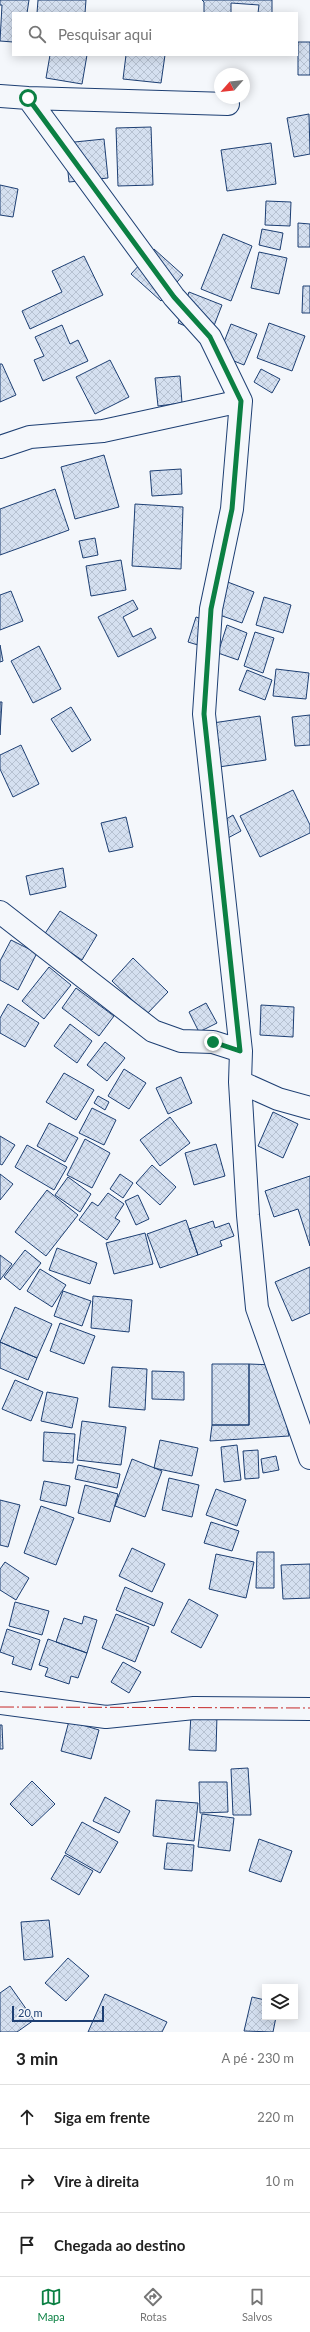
<!DOCTYPE html>
<html lang="pt">
<head>
<meta charset="utf-8">
<style>
	body { margin:0; font-family:Lato,sans-serif; background:#f2f2f2; color:#222 }
	.controls { position:absolute; right:12px; bottom:12px; display:grid; overflow:hidden; border-radius:0px; box-shadow:0 2px 10px #0003 }
	.controls button { width:36px; height:36px; display:grid; place-items:center; padding:0; border:0; border-bottom:1px solid #e0e0e0; background:#fff; color:#222; font:20px sans-serif }
	.compass { position:absolute; left:214px; top:68px; width:36px; height:36px; border-radius:50%; background:#fff; box-shadow:0 2px 10px #0003; rotate:243deg }
	.scale { position:absolute; left:12px; bottom:10px; width:92px; box-sizing:border-box; padding-left:4px; border:2px solid #1d3f73; border-top:0; font-size:11px; line-height:14px; white-space:nowrap; color:#1d3f73; -webkit-text-stroke:3px #f4f7fb; paint-order:stroke }
	.stop { position:absolute; width:12px; height:12px; margin:-9px; border:3px solid #0b8043; border-radius:50%; background:#fff }
	.stop.end { background:#0b8043; border-color:#fff; box-shadow:0 1px 4px #0008 }
	.list { margin:0; padding:0; list-style:none }
	h2 { display:flex; justify-content:space-between; align-items:center; height:52px; margin:0; padding:0 16px; font-size:17px }
	h2 small { font-size:13px; font-weight:400; color:#767676 }
	.list li { display:grid; grid-template-columns:26px 1fr auto; gap:12px; align-items:center; box-sizing:border-box; height:64px; padding:0 16px; border-top:1px solid #e0e0e0 }
	.list b { display:block; font-size:15px; white-space:nowrap }
	.list em { font-size:13px; font-style:normal; color:#767676 }
	.icon { flex:none; width:22px; height:22px; fill:none; stroke:currentColor; stroke-width:2; stroke-linecap:round; stroke-linejoin:round }
	.map { position:relative; flex:none; width:310px; height:2032px; overflow:hidden }
	.search { position:absolute; background:#fff; box-shadow:0 2px 10px #0003; left:12px; right:12px; top:12px; height:44px; display:flex; align-items:center; gap:10px; box-sizing:border-box; padding:0 14px; border-radius:0px; color:#767676; font-size:15px }
	.sheet { height:244px; background:#fff }
	nav { display:flex; justify-content:space-around; align-items:center; box-sizing:border-box; height:56px; border-top:1px solid #e0e0e0; background:#fff; font-size:11px; color:#767676 }
	nav a { display:grid; justify-items:center; gap:2px }
	nav .on { color:#0b8043 }
	.map>svg:first-child { display:block }
</style>
</head>
<body>
<div class="map">
<svg width="310" height="2032" viewBox="0 0 310 2032">
	<defs>
		<pattern id="building-cross-hatch" width="8" height="8" patternUnits="userSpaceOnUse"><rect width="8" height="8" fill="#d5e0f0"/><path d="M0 0l8 8M0 8l8-8" fill="none" stroke="#b6c1d1"/></pattern>
	</defs>
	<rect width="100%" height="100%" fill="#f4f7fb"/>
	<path fill="url(#building-cross-hatch)" stroke="#1d3f73" d="M0 0H29L27 13H13V42L0 41 2 5H0Z
		M38 0H86L85 13H37Z
		M202 0H272V13H258L259 5 231 3V13H204V2Z
		M298 42H310V75H298Z
		M50 55H87L82 84 46 78Z
		M126 55H165L161 83 123 79Z
		M309 114 310 154 294 157 287 118Z
		M151 127 153 185 118 186 116 128Z
		M104 139 108 178 69 182 65 143Z
		M271 143 276 184 227 191 221 150Z
		M0 185 18 189 13 217 0 215Z
		M266 201 291 202 290 226 265 225Z
		M298 223 310 224V247H298Z
		M262 229 283 233 280 250 259 245Z
		M223 234 252 246 231 301 201 289Z
		M154 249 183 275 161 301 131 274Z
		M259 252 287 258 279 294 251 288Z
		M84 256 103 295 30 329 22 311 62 292 52 271Z
		M303 286H310V313H302Z
		M189 292 222 305 210 336 178 323Z
		M269 323 305 336 292 371 257 358Z
		M231 324 257 334 244 365 219 355Z
		M62 325 70 344 78 340 88 361 43 381 34 360 44 356 35 337Z
		M110 360 129 397 95 414 76 377Z
		M0 364H2L16 395 0 402Z
		M261 369 280 379 272 393 254 382Z
		M180 376 182 403 158 406 155 378Z
		M104 455 119 507 75 519 61 467Z
		M181 469 182 494 152 496 150 471Z
		M55 489 69 530 0 555V509Z
		M135 504 183 507 181 569 132 566Z
		M95 538 98 555 83 558 79 541Z
		M121 560 126 590 91 596 86 566Z
		M225 581 254 592 242 623 214 613Z
		M11 591 23 621 0 630V595Z
		M264 597 291 605 283 633 256 625Z
		M133 600 138 609 123 617 133 637 151 628 156 638 118 657 98 617Z
		M196 617 218 624 211 649 188 642Z
		M227 625 247 633 238 660 218 653Z
		M255 632 274 638 263 673 244 666Z
		M0 645 3 661 0 662Z
		M39 646 61 689 33 703 11 661Z
		M276 669 309 673 306 699 273 696Z
		M247 670 272 680 265 700 239 690Z
		M0 702H2L0 735Z
		M71 707 91 740 72 752 51 719Z
		M310 715V745L295 746 292 717Z
		M260 716 266 760 212 768 206 724Z
		M21 745 39 784 13 797 0 769V755Z
		M293 790 310 825V833L260 857 240 816Z
		M233 815 241 831 226 839 218 824Z
		M126 817 133 847 109 852 101 823Z
		M63 868 66 887 30 895 26 876Z
		M60 911 97 935 82 960 44 935Z
		M11 940 37 953 18 990 0 980V961Z
		M133 958 168 992 147 1014 112 981Z
		M49 967 71 985 44 1019 22 1001Z
		M76 988 114 1016 99 1036 62 1008Z
		M206 1003 217 1023 199 1032 189 1012Z
		M8 1004 39 1023 25 1047 0 1033V1018Z
		M261 1005 294 1007 293 1037 260 1035Z
		M70 1024 92 1041 77 1063 54 1046Z
		M105 1042 125 1058 107 1081 87 1065Z
		M124 1069 146 1083 129 1109 108 1096Z
		M64 1073 94 1090 76 1120 46 1102Z
		M181 1077 192 1103 168 1114 156 1088Z
		M98 1096 109 1102 105 1110 94 1103Z
		M92 1108 116 1120 104 1145 79 1133Z
		M273 1112 298 1124 283 1158 258 1146Z
		M170 1117 190 1143 160 1166 140 1140Z
		M49 1123 78 1138 65 1162 37 1146Z
		M0 1136 15 1145 2 1165 0 1164Z
		M85 1139 110 1153 92 1188 67 1175Z
		M216 1144 225 1176 194 1185 185 1153Z
		M27 1145 67 1167 54 1190 15 1167Z
		M152 1165 176 1187 160 1205 136 1183Z
		M0 1174 13 1184 0 1200Z
		M120 1174 133 1183 123 1198 110 1189Z
		M310 1176V1246L298 1209 274 1217 265 1191Z
		M68 1177 91 1194 80 1212 55 1195Z
		M47 1190 78 1215 46 1256 15 1232Z
		M108 1193 124 1204 115 1218 120 1221 107 1240 79 1220 92 1202 98 1206Z
		M138 1195 149 1219 136 1225 125 1201Z
		M186 1220 198 1255 160 1268 147 1234Z
		M213 1221 215 1228 229 1223 234 1236 220 1241 222 1246 198 1255 189 1229Z
		M145 1233 153 1264 114 1274 106 1243Z
		M57 1248 97 1263 90 1284 49 1270Z
		M25 1250 41 1263 20 1290 4 1277Z
		M0 1255 12 1264 0 1280Z
		M310 1267V1313L292 1321 275 1282Z
		M40 1269 66 1285 52 1307 27 1291Z
		M63 1291 91 1301 82 1326 54 1316Z
		M93 1296 132 1300 129 1332 91 1328Z
		M15 1307 52 1324 37 1358 0 1342Z
		M60 1323 95 1336 84 1364 50 1351Z
		M0 1342 37 1358 28 1380 0 1368Z
		M212 1364H249V1425H212Z
		M249 1364 274 1365 289 1436 210 1441 212 1425H249Z
		M112 1367 147 1369 145 1410 109 1407Z
		M152 1371 184 1372V1400L152 1399Z
		M15 1380 43 1392 31 1421 2 1409Z
		M47 1392 78 1398 72 1428 41 1421Z
		M82 1421 126 1427 121 1465 77 1460Z
		M44 1432 75 1434 73 1463 43 1461Z
		M160 1440 198 1448 192 1476 154 1468Z
		M237 1445 241 1480 224 1482 221 1447Z
		M258 1450 259 1478 245 1479 243 1451Z
		M276 1456 279 1470 263 1473 261 1459Z
		M132 1459 162 1471 145 1517 115 1506Z
		M78 1465 120 1474 117 1488 75 1479Z
		M169 1478 199 1485 192 1517 162 1510Z
		M44 1481 70 1486 66 1506 40 1500Z
		M85 1485 118 1494 110 1522 78 1513Z
		M216 1489 246 1500 237 1526 206 1515Z
		M0 1500 20 1505 8 1547 0 1545Z
		M41 1506 74 1518 56 1565 24 1553Z
		M211 1522 239 1531 232 1551 204 1543Z
		M132 1548 165 1564 152 1592 119 1576Z
		M257 1552H274V1588H256Z
		M216 1554 254 1562 246 1598 209 1589Z
		M5 1562 29 1578 16 1600 0 1590V1569Z
		M310 1564V1598L283 1599 281 1565Z
		M125 1587 163 1603 154 1626 116 1610Z
		M189 1599 218 1615 201 1648 171 1632Z
		M15 1602 49 1611 42 1635 9 1626Z
		M116 1614 149 1627 135 1662 102 1648Z
		M84 1616 97 1620 87 1653 56 1642 64 1618 82 1624Z
		M7 1629 40 1640 31 1670 12 1664 14 1657 0 1652Z
		M48 1639 87 1653 78 1678 71 1676 69 1684 45 1676 48 1668 39 1665Z
		M123 1662 141 1672 129 1693 111 1682Z
		M191 1714 217 1715 216 1751 189 1750Z
		M69 1721 99 1730 91 1759 61 1751Z
		M0 1725H2L3 1749H0Z
		M248 1768 251 1815H233L231 1769Z
		M32 1781 55 1804 32 1826 10 1804Z
		M199 1782H227L228 1812 200 1813Z
		M105 1797 130 1811 119 1833 93 1821Z
		M156 1800 198 1803 194 1841 153 1836Z
		M202 1814 234 1818 230 1851 198 1847Z
		M82 1822 118 1842 100 1873 65 1853Z
		M259 1839 292 1851 281 1882 249 1871Z
		M167 1843 194 1845 192 1871 164 1869Z
		M65 1855 93 1871 79 1895 51 1879Z
		M49 1920 53 1957 24 1960 21 1922Z
		M68 1958 89 1976 66 2001 45 1983Z
		M10 1986 34 2020 17 2032H0V1993Z
		M105 1994 167 2022 162 2032H88Z
		M252 1997 265 2000V2017H276L273 2032 244 2031Z"/>
	<g fill="none" stroke-linecap="round" stroke-linejoin="round">
		<g stroke="#1d3f73" stroke-width="24">
			<path id="minor" d="M0 96 28 98 228 104
				M28 98 174 297 210 337 241 401 232 509 211 609 204 714 241 1051 240 1082 248 1215 257 1308 310 1458
				M0 447 30 437 103 431 241 401
				M0 912 153 1031 181 1041 213 1042 241 1051
				M240 1082 278 1099 310 1108
				M0 1703 106 1717 194 1708 310 1709"/>
		</g>
		<use href="#minor" stroke="#f4f7fb" stroke-width="22"/>
		<path stroke="#c62828" stroke-width="1" stroke-dasharray="14 3 2 3" stroke-linecap="butt" d="M0 1707 310 1708"/>
	</g>
	<g fill="none" stroke-linecap="round" stroke-linejoin="round">
		<path stroke="#0b8043" stroke-width="5" d="M28 98 174 297 210 337 241 401 232 509 211 609 204 714 240 1051 213 1042"/>
	</g>
</svg>
<div class="controls">
<button><svg class="icon" aria-label="layers" viewBox="0 0 24 24"><path d="M12 4l9 5-9 5-9-5zM3 14l9 5 9-5"/></svg></button>
</div>
<svg class="compass" viewBox="-18 -18 36 36"><path d="M0-13l5 13h-10z" fill="#e53935"/><path d="M0 13l5-13h-10z" fill="#767676"/></svg>
<div class="scale">20 m</div>
<div class="stop" style="left:28px;top:98px"></div>
<div class="stop end" style="left:213px;top:1042px"></div>
<div class="search"><svg class="icon" aria-label="search" viewBox="0 0 24 24"><circle cx="10" cy="10" r="6"/><path d="M15 15l6 6"/></svg>Pesquisar aqui</div>
</div>
<section class="sheet">
<h2>3 min<small>A pé · 230 m</small></h2>
<ul class="list">
<li><svg class="icon" aria-label="ahead" viewBox="0 0 24 24"><path d="M12 20V5M6 11l6-6 6 6"/></svg><div><b>Siga em frente</b></div><em>220 m</em></li>
<li><svg class="icon" aria-label="right" viewBox="0 0 24 24"><path d="M7 20v-9h11M14 6l5 5-5 5"/></svg><div><b>Vire à direita</b></div><em>10 m</em></li>
<li><svg class="icon" aria-label="arrive" viewBox="0 0 24 24"><path d="M6 21V4h12l-3 4 3 4H6"/></svg><div><b>Chegada ao destino</b></div></li>
</ul>
</section>
<nav>
<a class="on"><svg class="icon" aria-label="map" viewBox="0 0 24 24"><path d="M3 6l6-2 6 2 6-2v14l-6 2-6-2-6 2zM9 4v14M15 6v14"/></svg>Mapa</a>
<a><svg class="icon" aria-label="directions" viewBox="0 0 24 24"><path d="M12 3l9 9-9 9-9-9zM9 14v-3h6M13 9l2 2-2 2"/></svg>Rotas</a>
<a><svg class="icon" aria-label="saved" viewBox="0 0 24 24"><path d="M7 4h10v16l-5-4-5 4z"/></svg>Salvos</a>
</nav>
</body>
</html>
